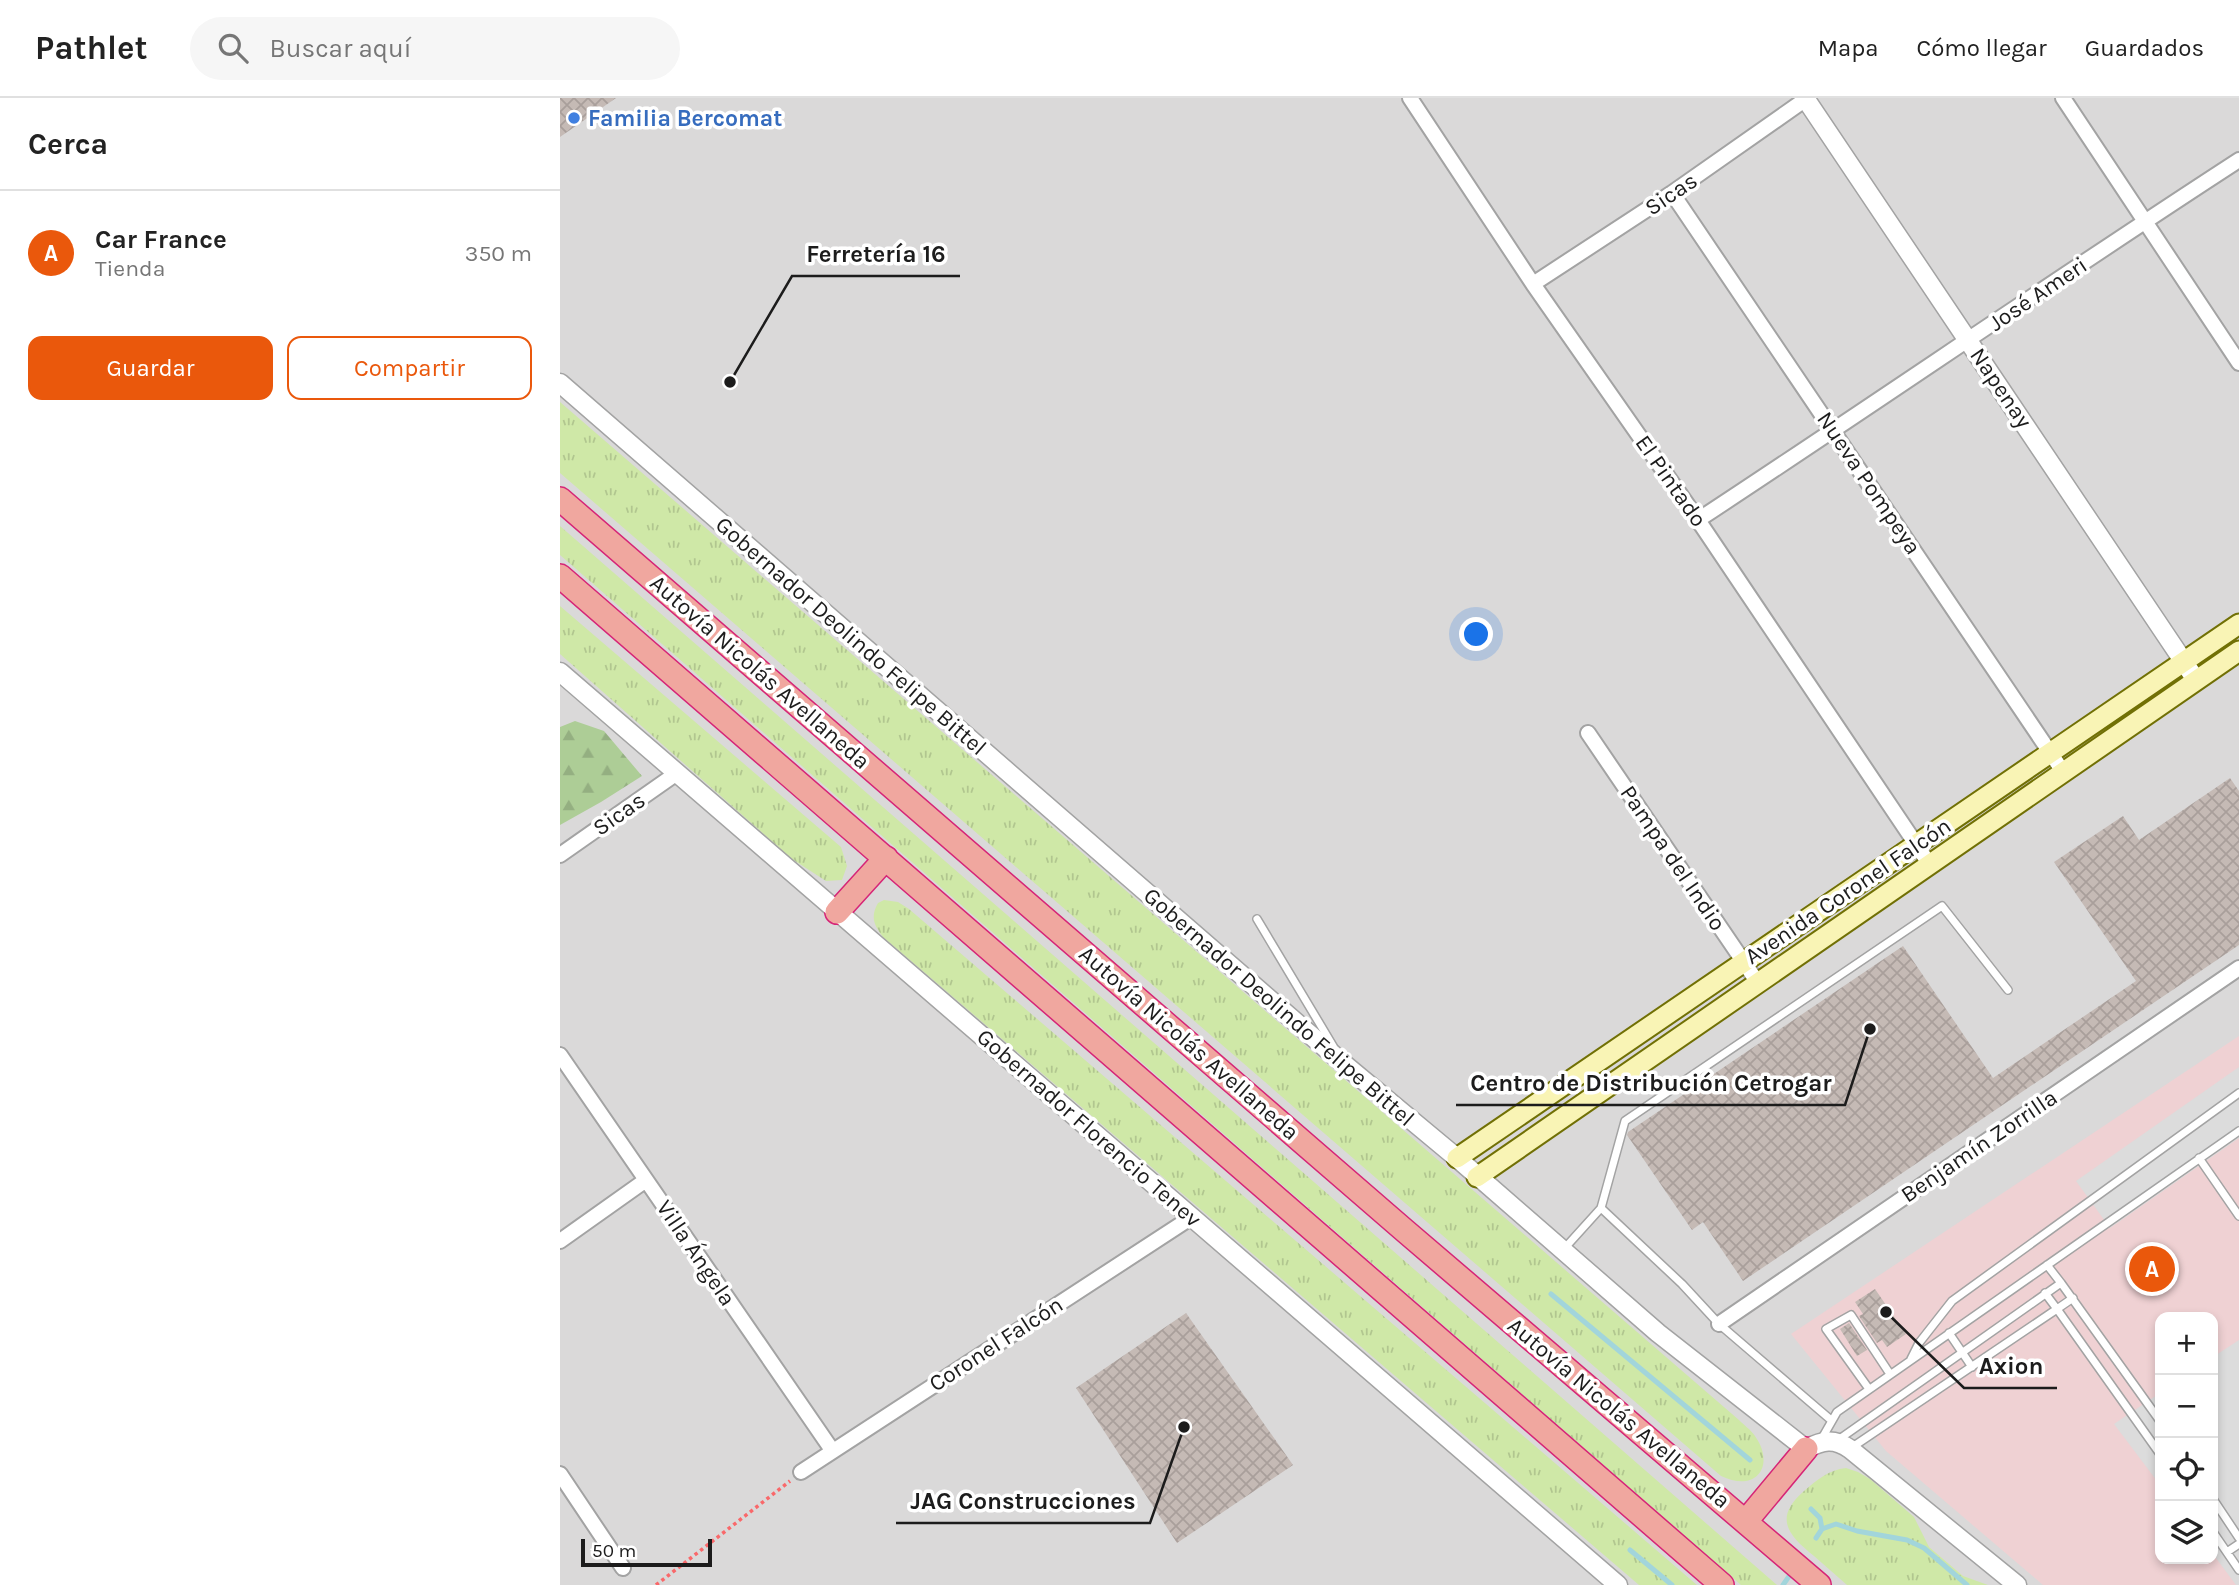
<!DOCTYPE html>
<html lang="es">
<head>
<meta charset="utf-8">
<style>
	body { margin:0; font-family:Karla,sans-serif; background:#f6f6f6; color:#222 }
	.controls { position:absolute; right:21px; bottom:21px; display:grid; overflow:hidden; border-radius:14px; box-shadow:0 4px 10px #0003 }
	.controls button { width:63px; height:63px; display:grid; place-items:center; padding:0; border:0; border-bottom:2px solid #e0e0e0; background:#fff; color:#222; font:35px sans-serif }
	.scale { position:absolute; left:21px; bottom:18px; width:131px; box-sizing:border-box; padding-left:7px; border:4px solid #1c1c1c; border-top:0; font-size:19px; line-height:24px; white-space:nowrap; color:#1c1c1c; -webkit-text-stroke:5px #fff; paint-order:stroke }
	.you { position:absolute; left:917px; top:537px; width:24px; height:24px; margin:-18px; border:5px solid #fff; border-radius:50%; background:#1a73e8; box-shadow:0 0 0 10px #1a73e833 }
	.badge { display:grid; place-items:center; width:46px; height:46px; border-radius:50%; background:#ea580c; color:#fff; font-size:23px; font-weight:700 }
	.pin { position:absolute; translate:-50% -50%; border:4px solid #fff; box-shadow:0 2px 7px #0006 }
	.list { margin:0; padding:0; list-style:none }
	h2 { display:flex; justify-content:space-between; align-items:center; height:91px; margin:0; padding:0 28px; font-size:30px }
	h2 small { font-size:23px; font-weight:400; color:#767676 }
	.list li { display:grid; grid-template-columns:46px 1fr auto; gap:21px; align-items:center; box-sizing:border-box; height:126px; padding:0 28px; border-top:2px solid #e0e0e0 }
	.list b { display:block; font-size:26px; white-space:nowrap }
	.list p { margin:0; font-size:23px; white-space:nowrap; color:#767676 }
	.list em { font-size:23px; font-style:normal; color:#767676 }
	.actions { display:flex; gap:14px; padding:21px 28px }
	.actions a { flex:1; padding:16px 0; border:2px solid #ea580c; border-radius:14px; text-align:center; font-size:24px; color:#ea580c }
	.actions .main { background:#ea580c; color:#fff }
	.icon { flex:none; width:38px; height:38px; fill:none; stroke:currentColor; stroke-width:2; stroke-linecap:round; stroke-linejoin:round }
	.map { position:relative; flex:none; width:1679px; height:1487px; overflow:hidden }
	header { display:flex; align-items:center; gap:42px; box-sizing:border-box; height:98px; padding:0 35px; background:#fff; border-bottom:2px solid #e0e0e0 }
	header strong { font-size:33px }
	nav { display:flex; gap:38px; margin-inline-start:auto; font-size:24px }
	.search { width:490px; height:63px; background:#f6f6f6; display:flex; align-items:center; gap:18px; box-sizing:border-box; padding:0 24px; border-radius:38px; color:#767676; font-size:26px }
	main { display:flex }
	aside { flex:1; background:#fff }
	.map>svg:first-child { display:block }
</style>
</head>
<body>
<header>
<strong>Pathlet</strong>
<div class="search"><svg class="icon" aria-label="search" viewBox="0 0 24 24"><circle cx="10" cy="10" r="6"/><path d="M15 15l6 6"/></svg>Buscar aquí</div>
<nav><a>Mapa</a><a>Cómo llegar</a><a>Guardados</a></nav>
</header>
<main>
<aside>
<h2>Cerca<small></small></h2>
<ul class="list">
<li><span class="badge">A</span><div><b>Car France</b><p>Tienda</p></div><em>350 m</em></li>
</ul>
<div class="actions"><a class="main">Guardar</a><a>Compartir</a></div>
</aside>
<div class="map">
<svg width="1679" height="1487" viewBox="0 0 1679 1487">
	<defs>
		<pattern id="grass-tufts" width="24" height="20" patternUnits="userSpaceOnUse" patternTransform="scale(1.75)"><rect width="24" height="20" fill="#cfe8a7"/><path d="M3 7l-1-3M5 7V3M7 7l1-3M15 17l-1-3M17 17v-4M19 17l1-3" fill="none" stroke="#b1c68f"/></pattern>
		<pattern id="forest-firs" width="22" height="20" patternUnits="userSpaceOnUse" patternTransform="scale(1.75)"><rect width="22" height="20" fill="#adcd96"/><path d="M5 1l3.5 6h-7zM16 11l3.5 6h-7z" fill="#94af81"/></pattern>
		<pattern id="building-cross-hatch" width="8" height="8" patternUnits="userSpaceOnUse" patternTransform="scale(1.75)"><rect width="8" height="8" fill="#c5bab5"/><path d="M0 0l8 8M0 8l8-8" fill="none" stroke="#a99f9b"/></pattern>
	</defs>
	<rect width="100%" height="100%" fill="#eee8e2"/>
	<path fill="#dad9d9" fill-rule="evenodd" d="M0 0H1679V1487H0ZM1600 1219H1653V1461H1600Z"/>
	<path fill="#efd1d3" fill-rule="evenodd" d="M1679 938V1487H1483L1326 1353 1231 1236ZM1600 1219H1653V1461H1600Z"/>
	<path fill="url(#grass-tufts)" d="M0 304 1179 1322C1184 1327 1191 1332 1195 1338 1216 1368 1196 1395 1161 1378L0 375Z
		M0 428 1217 1487H1181L0 457Z
		M0 508 281 749 287 768 282 782 266 783 232 761 0 556Z
		M324 802 338 804 349 811 1137 1487H1079L323 839C314 827 310 819 318 805Z
		M1286 1370 1298 1374 1310 1381 1354 1419 1369 1449 1403 1478 1428 1487H1287C1276 1477 1265 1468 1254 1458 1228 1437 1213 1420 1244 1393 1257 1382 1268 1372 1286 1370Z"/>
	<path fill="url(#forest-firs)" d="M15 623 44 633 82 678 41 704 0 727V629Z"/>
	<path fill="#dcdcdc" d="M1679 969V1040L1550 1130 1516 1083Z
		M1679 1242V1487H1676L1653 1456V1259Z
		M1600 1295V1387L1554 1326Z"/>
	<g fill="none" stroke-linecap="round" stroke-linejoin="round">
		<path stroke="#a2d5db" stroke-width="5" d="M991 1196 1190 1362
			M1251 1411 1260 1420 1262 1431
			M1256 1440 1262 1431 1276 1426 1297 1433 1347 1442 1364 1450 1407 1487
			M1070 1452 1112 1487
			M1223 1487 1232 1474"/>
	</g>
	<path fill="url(#building-cross-hatch)" d="M0 0H56L0 39Z
		M1670 680 1679 693V847L1183 1183 1143 1124 1132 1132 1067 1037 1068 1034 1343 848 1433 980 1576 883 1494 764 1563 718 1579 742Z
		M1315 1191 1346 1236 1327 1249 1322 1242 1317 1245 1299 1218 1303 1216 1295 1204Z
		M626 1215 733 1367 617 1445 516 1290Z
		M1289 1225 1307 1252 1297 1258 1280 1231Z"/>
	<g fill="none" stroke-linecap="round" stroke-linejoin="round">
		<g stroke="#a3a3a3" stroke-width="10">
			<path id="service" d="M697 821 773 948
				M1639 1060 1679 1118
				M1041 1110 1122 1186 1159 1226 1271 1322
				M1003 1152 1041 1110 1065 1023 1382 808 1448 892
				M1487 1167 1501 1185
				M1485 1195 1497 1211 1513 1200
				M1389 1235 1412 1269
				M1351 1261 1359 1245 1392 1203 1679 995
				M1309 1291 1266 1231 1291 1217 1330 1276
				M1261 1342 1277 1314 1679 1033
				M1278 1342 1501 1185 1600 1323
				M1291 1350 1497 1211 1600 1356
				M1653 1401 1679 1440
				M1653 1434 1679 1472
				M1667 1454 1679 1446"/>
		</g>
		<g stroke="#a3a3a3" stroke-width="18">
			<path id="minor" d="M850 0 973 186 1138 422 1370 767
				M1503 0 1679 265
				M1112 95 1504 675
				M973 186 1112 95 1246 1
				M1138 422C1319 303 1497 180 1679 62
				M1028 635 1198 885
				M0 757 117 675
				M0 957 272 1352
				M0 1143 86 1082
				M1159 1226 1679 870
				M241 1374 632 1119
				M0 1376 63 1470"/>
		</g>
		<g stroke="#a3a3a3" stroke-width="21">
			<path id="tertiary" d="M1245 0 1636 582
				M0 285 784 966 897 1060 1098 1235 1246 1351C1263 1342 1274 1340 1290 1351L1457 1487
				M0 574 1058 1487"/>
		</g>
		<g stroke="#717005" stroke-width="23">
			<path id="secondary" d="M897 1060 1679 526
				M917 1079 1679 553"/>
		</g>
		<g stroke="#d62577" stroke-width="26">
			<path id="trunk" d="M0 401 844 1132 1259 1487
				M0 478 1162 1487
				M277 814 326 760
				M1186 1423 1246 1351"/>
		</g>
		<path stroke="#f9686a" stroke-width="3.5" stroke-dasharray="3.5 3.5" stroke-linecap="butt" d="M96 1487 230 1383"/>
		<use href="#service" stroke="#fff" stroke-width="7"/>
		<use href="#minor" stroke="#fff" stroke-width="14"/>
		<use href="#tertiary" stroke="#fff" stroke-width="18"/>
		<use href="#secondary" stroke="#f9f4b5" stroke-width="19"/>
		<use href="#trunk" stroke="#f0a79f" stroke-width="23"/>
	</g>
	<circle fill="#3f7fe0" stroke="#fff" stroke-width="2.5" cx="14" cy="20" r="7"/>
	<g text-anchor="middle" dominant-baseline="central" stroke-width="7" stroke-linejoin="round" paint-order="stroke">
		<g font-size="23" font-weight="bold" fill="#366cbe" stroke="#fff" text-anchor="start">
			<text x="28" y="20">Familia Bercomat</text>
		</g>
		<g font-size="23" fill="#1c1c1c" stroke="#fff">
			<text transform="translate(1111 96) rotate(-34)">Sicas</text>
			<text transform="translate(1478 196) rotate(-34)">José Ameri</text>
			<text transform="translate(1441 290) rotate(56)">Napenay</text>
			<text transform="translate(1111 383) rotate(55)">El Pintado</text>
			<text transform="translate(1309 385) rotate(56)">Nueva Pompeya</text>
			<text transform="translate(291 538) rotate(41)">Gobernador Deolindo Felipe Bittel</text>
			<text transform="translate(200 574) rotate(41)">Autovía Nicolás Avellaneda</text>
			<text transform="translate(59 716) rotate(-35)">Sicas</text>
			<text transform="translate(1113 760) rotate(56)">Pampa del Indio</text>
			<text transform="translate(1288 793) rotate(-34)">Avenida Coronel Falcón</text>
			<text transform="translate(719 909) rotate(41)">Gobernador Deolindo Felipe Bittel</text>
			<text transform="translate(629 945) rotate(41)">Autovía Nicolás Avellaneda</text>
			<text transform="translate(529 1030) rotate(41)">Gobernador Florencio Tenev</text>
			<text transform="translate(1419 1048) rotate(-34)">Benjamín Zorrilla</text>
			<text transform="translate(136 1155) rotate(56)">Villa Ángela</text>
			<text transform="translate(436 1246) rotate(-33)">Coronel Falcón</text>
			<text transform="translate(1059 1315) rotate(40)">Autovía Nicolás Avellaneda</text>
		</g>
	</g>
	<path fill="none" stroke="#1c1c1c" stroke-width="2.5" d="M170 284L232 178H400M1310 931L1285 1007H896M1326 1214L1404 1290H1497M624 1329L590 1425H336"/>
	<g fill="#1c1c1c" stroke="#fff" stroke-width="2.5">
		<circle cx="170" cy="284" r="7"/>
		<circle cx="1310" cy="931" r="7"/>
		<circle cx="1326" cy="1214" r="7"/>
		<circle cx="624" cy="1329" r="7"/>
	</g>
	<g font-size="24" text-anchor="middle" font-weight="bold" fill="#1c1c1c" stroke="#fff" stroke-width="7" stroke-linejoin="round" paint-order="stroke">
		<text x="316" y="164">Ferretería 16</text>
		<text x="1091" y="993">Centro de Distribución Cetrogar</text>
		<text x="1451" y="1276">Axion</text>
		<text x="463" y="1411">JAG Construcciones</text>
	</g>
</svg>
<div class="controls">
<button>+</button>
<button>−</button>
<button><svg class="icon" aria-label="locate" viewBox="0 0 24 24"><circle cx="12" cy="12" r="6"/><path d="M12 2v4M12 18v4M2 12h4M18 12h4"/></svg></button>
<button><svg class="icon" aria-label="layers" viewBox="0 0 24 24"><path d="M12 4l9 5-9 5-9-5zM3 14l9 5 9-5"/></svg></button>
</div>
<div class="scale">50 m</div>
<div class="you"></div>
<div class="pin badge" style="left:1592px;top:1171px">A</div>
</div>
</main>
</body>
</html>
